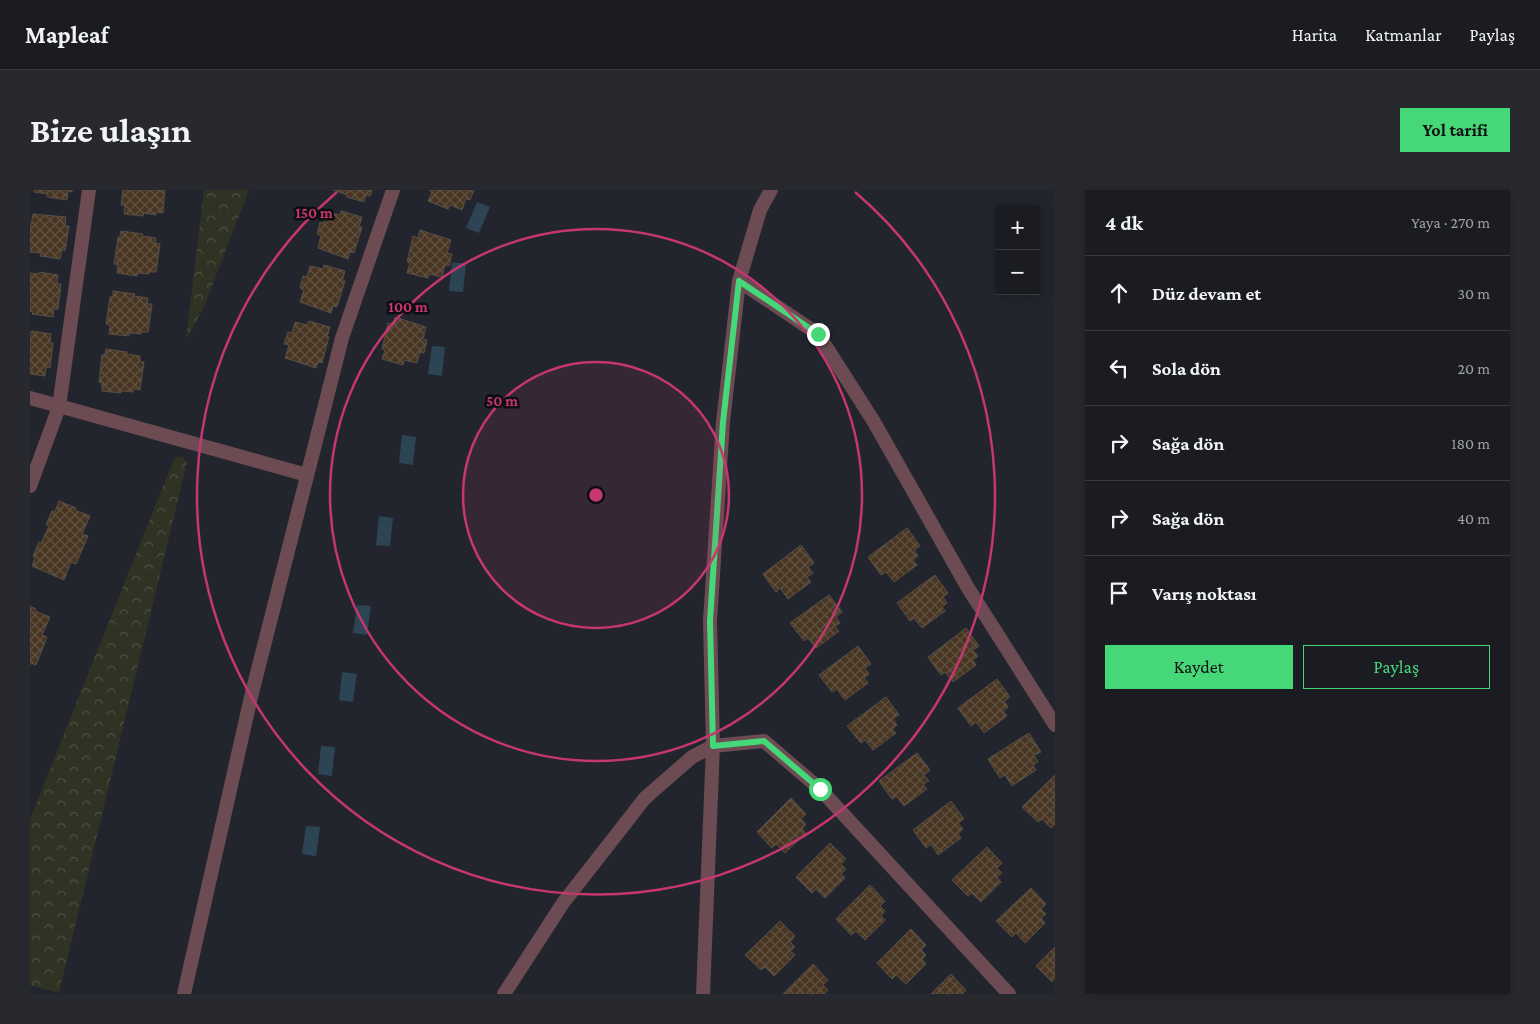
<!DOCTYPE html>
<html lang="tr">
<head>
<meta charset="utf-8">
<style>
	body { margin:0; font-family:"Crimson Pro",serif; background:#27292f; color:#f1f3f6 }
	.controls { position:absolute; right:15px; top:15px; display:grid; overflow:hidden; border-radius:0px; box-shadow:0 2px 12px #0003 }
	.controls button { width:45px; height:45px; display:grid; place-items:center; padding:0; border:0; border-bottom:1px solid #383a40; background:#1a1c22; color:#f1f3f6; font:25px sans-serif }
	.stop { position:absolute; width:15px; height:15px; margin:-11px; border:4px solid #46d779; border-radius:50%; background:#fff }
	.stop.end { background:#46d779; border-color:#fff; box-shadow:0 1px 5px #0008 }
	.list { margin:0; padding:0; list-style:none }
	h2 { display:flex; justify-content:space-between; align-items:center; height:65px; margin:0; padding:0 20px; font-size:21px }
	h2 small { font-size:16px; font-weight:400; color:#9fa1a5 }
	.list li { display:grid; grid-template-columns:32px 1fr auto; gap:15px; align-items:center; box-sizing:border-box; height:75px; padding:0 20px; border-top:1px solid #383a40 }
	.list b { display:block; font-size:19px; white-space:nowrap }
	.list em { font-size:16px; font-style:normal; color:#9fa1a5 }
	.actions { display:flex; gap:10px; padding:15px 20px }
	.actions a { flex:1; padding:11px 0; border:1px solid #46d779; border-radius:0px; text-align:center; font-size:18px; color:#46d779 }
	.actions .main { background:#46d779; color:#111 }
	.icon { flex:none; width:28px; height:28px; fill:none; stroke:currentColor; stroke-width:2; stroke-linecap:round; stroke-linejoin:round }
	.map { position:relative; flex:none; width:1025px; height:804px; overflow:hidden; border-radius:0px }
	header { display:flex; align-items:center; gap:30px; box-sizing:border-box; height:70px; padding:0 25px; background:#1a1c22; border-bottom:1px solid #383a40 }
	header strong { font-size:24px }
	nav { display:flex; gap:28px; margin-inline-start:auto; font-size:18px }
	.intro { display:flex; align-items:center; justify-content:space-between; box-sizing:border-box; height:120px; padding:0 30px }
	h1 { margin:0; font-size:35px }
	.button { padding:12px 22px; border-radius:0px; background:#46d779; color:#111; font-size:18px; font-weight:700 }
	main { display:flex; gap:30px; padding:0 30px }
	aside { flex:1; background:#1a1c22; border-radius:0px; box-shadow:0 2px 12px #0003 }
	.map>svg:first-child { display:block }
</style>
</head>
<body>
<header>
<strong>Mapleaf</strong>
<nav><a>Harita</a><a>Katmanlar</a><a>Paylaş</a></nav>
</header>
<div class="intro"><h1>Bize ulaşın</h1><a class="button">Yol tarifi</a></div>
<main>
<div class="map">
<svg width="1025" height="804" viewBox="0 0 1025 804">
	<defs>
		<pattern id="park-crowns" width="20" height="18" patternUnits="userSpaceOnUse" patternTransform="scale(1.25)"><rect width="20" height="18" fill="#303323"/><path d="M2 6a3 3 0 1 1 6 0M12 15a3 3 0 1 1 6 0" fill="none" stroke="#4d5043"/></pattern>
		<pattern id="building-cross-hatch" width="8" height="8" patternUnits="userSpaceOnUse" patternTransform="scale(1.25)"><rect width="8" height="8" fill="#483522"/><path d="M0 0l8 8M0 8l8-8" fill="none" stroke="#625242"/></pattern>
	</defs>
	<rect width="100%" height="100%" fill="#22252d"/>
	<path fill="url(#park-crowns)" d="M174 0H219L173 119 156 150Z
		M152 266 157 272 29 803 0 795V629L144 269Z"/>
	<path fill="#2c4454" d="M447 12 460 17 449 43 436 38Z
		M422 72 436 74 433 102 419 101Z
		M402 156 415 157 412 186 398 184Z
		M372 245 386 247 383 275 369 273Z
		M349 326 363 328 360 356 346 355Z
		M327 415 341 416 337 445 323 443Z
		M312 482 327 484 323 512 309 510Z
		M291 556 305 557 302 586 288 584Z
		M276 636 290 637 286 666 272 664Z"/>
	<path fill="url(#building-cross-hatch)" stroke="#564e47" d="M4 0H42V2L38 1 37 10 17 7V4L4 2Z
		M93 0H135L133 23 126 22V25L114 23 113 26 94 24 95 15H91Z
		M303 0H342L340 6 336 5 334 12 317 7V5Z
		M399 0H444L440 10 436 9 432 20 420 15 418 19 398 11 402 2Z
		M311 21 332 27 329 37H332L324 63 320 62 318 69 288 58 291 46 287 44 290 32 294 33 297 22 310 25Z
		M3 24 36 27 35 36H39L35 61 32 60 30 69 10 66 11 63 0 62V35H1Z
		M390 40 421 50 417 63 422 64 419 76 415 75 412 87 399 84 398 88 377 83 380 73 377 72 383 46 388 48Z
		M91 41 113 44 112 46 126 48 125 53 130 54 126 82H119V84L107 83V86L87 83 88 75 84 74 88 47H90Z
		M294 75 315 81 312 91H315L307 117 303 116 301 123 270 112 274 100 270 98 273 86 277 87 280 76 293 79Z
		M9 82 28 85 27 94H31L28 119H24L23 127 2 124 3 122 0 121V83L9 84Z
		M83 101 105 104 104 106 118 108 117 114H122L118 142H111V144L99 143V146L79 144 80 135 76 134 80 107H83Z
		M365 127 396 137 393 149 397 150 394 163 390 162 387 173 374 170 373 175 352 169 355 160 352 159 358 133 363 134Z
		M279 131 300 137 297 147H299L292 173 288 172 286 178 255 168 259 155 254 154 258 142 262 143 265 132 277 135Z
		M2 141 21 144 20 153H23L20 178 16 177 15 186 0 184V143Z
		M76 159 97 162V164L110 166V172H114L110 200 104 199 103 202 91 201V203L72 201V193L69 192 72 165H75Z
		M29 311 46 318 45 320 60 326 52 344 58 346 46 374 41 372 34 390 2 376 5 367 3 366 9 352 11 353 19 336 16 335 22 321 25 322Z
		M877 338 890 356 884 360 888 366 883 370 887 375 864 392 856 382 851 385 838 367Z
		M771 355 784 373 778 377 783 383 777 387 781 392 758 409 750 398 746 402 733 384Z
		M905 385 918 403 913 407 917 413 912 417 915 421 892 438 884 428 880 431 867 413Z
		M799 405 812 422 806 427 810 433 805 436 809 441 786 458 778 448 774 451 760 433Z
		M0 416 6 419 5 421 20 427 12 445 17 447 6 475 1 473 0 475Z
		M936 438 949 456 943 460 948 466 943 470 946 475 923 492 915 482 911 485 898 467Z
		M828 456 841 474 835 478 839 484 834 488 838 493 815 510 807 499 802 502 789 485Z
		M967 489 980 507 974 511 978 517 973 521 977 526 954 543 946 532 941 536 928 518Z
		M856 507 869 525 863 529 867 535 862 539 866 543 843 560 835 550 831 553 817 536Z
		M999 543 1011 562 1004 565 1008 572 1003 575 1006 580 982 596 975 585 970 588 958 569Z
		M887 563 900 580 894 585 899 591 893 594 897 599 874 616 866 606 862 609 849 591Z
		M1025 585V634L1021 638 1012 629 1008 632 992 617Z
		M761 608 776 624 771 629 776 634 772 639 776 643 755 663 746 654 742 658 727 642Z
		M921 611 934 629 928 633 933 639 928 643 931 648 908 665 901 654 896 658 883 640Z
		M800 653 816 669 811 674 816 679 811 684 815 688 795 708 786 699 782 703 766 687Z
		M957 657 972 673 967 678 972 683 967 687 971 692 951 712 942 703 938 706 922 690Z
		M840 695 855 711 850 716 855 721 851 726 855 730 835 750 826 741 821 745 806 729Z
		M1001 698 1016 714 1011 719 1016 724 1011 728 1015 733 995 753 986 743 982 747 966 731Z
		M750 731 765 746 760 752 765 757 760 761 765 765 744 786 735 777 731 780 715 765Z
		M881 739 896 755 891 760 896 765 892 769 896 774 876 794 866 785 862 789 847 773Z
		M1025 757V788L1022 792 1006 776Z
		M783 774 798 790 793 795 798 800 794 804H753Z
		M921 784 936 800 932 804H901Z"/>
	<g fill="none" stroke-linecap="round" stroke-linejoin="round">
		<path stroke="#6c4b52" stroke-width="14" d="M709 91 788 144 844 232 938 398 1025 535
			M0 208 277 285
			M0 296 29 217 59 0
			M154 804 221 507 312 148 363 0
			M474 804 533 713 615 608 662 567 683 556 734 551 790 599 979 804
			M673 804 683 556 680 431 693 232 709 91 730 20 741 0"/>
	</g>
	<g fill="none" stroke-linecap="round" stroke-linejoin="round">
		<path stroke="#46d779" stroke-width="6" d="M788 144 709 91 693 232 680 431 683 556 734 551 790 599"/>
	</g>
	<circle cx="566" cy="305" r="133" fill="#c6366f" fill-opacity=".12"/>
	<g fill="none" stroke="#c6366f" stroke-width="2.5">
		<circle cx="566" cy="305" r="133"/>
		<circle cx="566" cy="305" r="266"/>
		<path d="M825 2A399 399 0 1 1 307 2"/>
	</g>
	<circle cx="566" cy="305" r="8" fill="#c6366f" stroke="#0d0e12" stroke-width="2.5"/>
	<g font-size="15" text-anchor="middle" font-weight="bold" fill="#c6366f" stroke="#0d0e12" stroke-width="5" stroke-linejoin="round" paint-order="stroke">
		<text x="284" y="28">150 m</text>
		<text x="378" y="122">100 m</text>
		<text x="472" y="216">50 m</text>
	</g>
</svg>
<div class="controls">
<button>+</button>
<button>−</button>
</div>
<div class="stop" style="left:790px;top:599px"></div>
<div class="stop end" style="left:788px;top:144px"></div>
</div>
<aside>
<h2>4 dk<small>Yaya · 270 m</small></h2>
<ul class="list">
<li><svg class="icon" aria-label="ahead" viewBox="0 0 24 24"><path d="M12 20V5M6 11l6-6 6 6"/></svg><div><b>Düz devam et</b></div><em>30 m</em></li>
<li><svg class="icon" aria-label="left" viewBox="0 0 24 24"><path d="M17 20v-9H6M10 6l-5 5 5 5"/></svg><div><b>Sola dön</b></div><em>20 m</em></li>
<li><svg class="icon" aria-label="right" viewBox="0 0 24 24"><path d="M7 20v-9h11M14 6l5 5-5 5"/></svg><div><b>Sağa dön</b></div><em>180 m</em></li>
<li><svg class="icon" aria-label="right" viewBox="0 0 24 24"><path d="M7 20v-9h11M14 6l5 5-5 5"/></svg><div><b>Sağa dön</b></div><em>40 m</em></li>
<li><svg class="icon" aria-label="arrive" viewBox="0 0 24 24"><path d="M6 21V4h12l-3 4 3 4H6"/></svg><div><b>Varış noktası</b></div></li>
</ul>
<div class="actions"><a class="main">Kaydet</a><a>Paylaş</a></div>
</aside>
</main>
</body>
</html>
